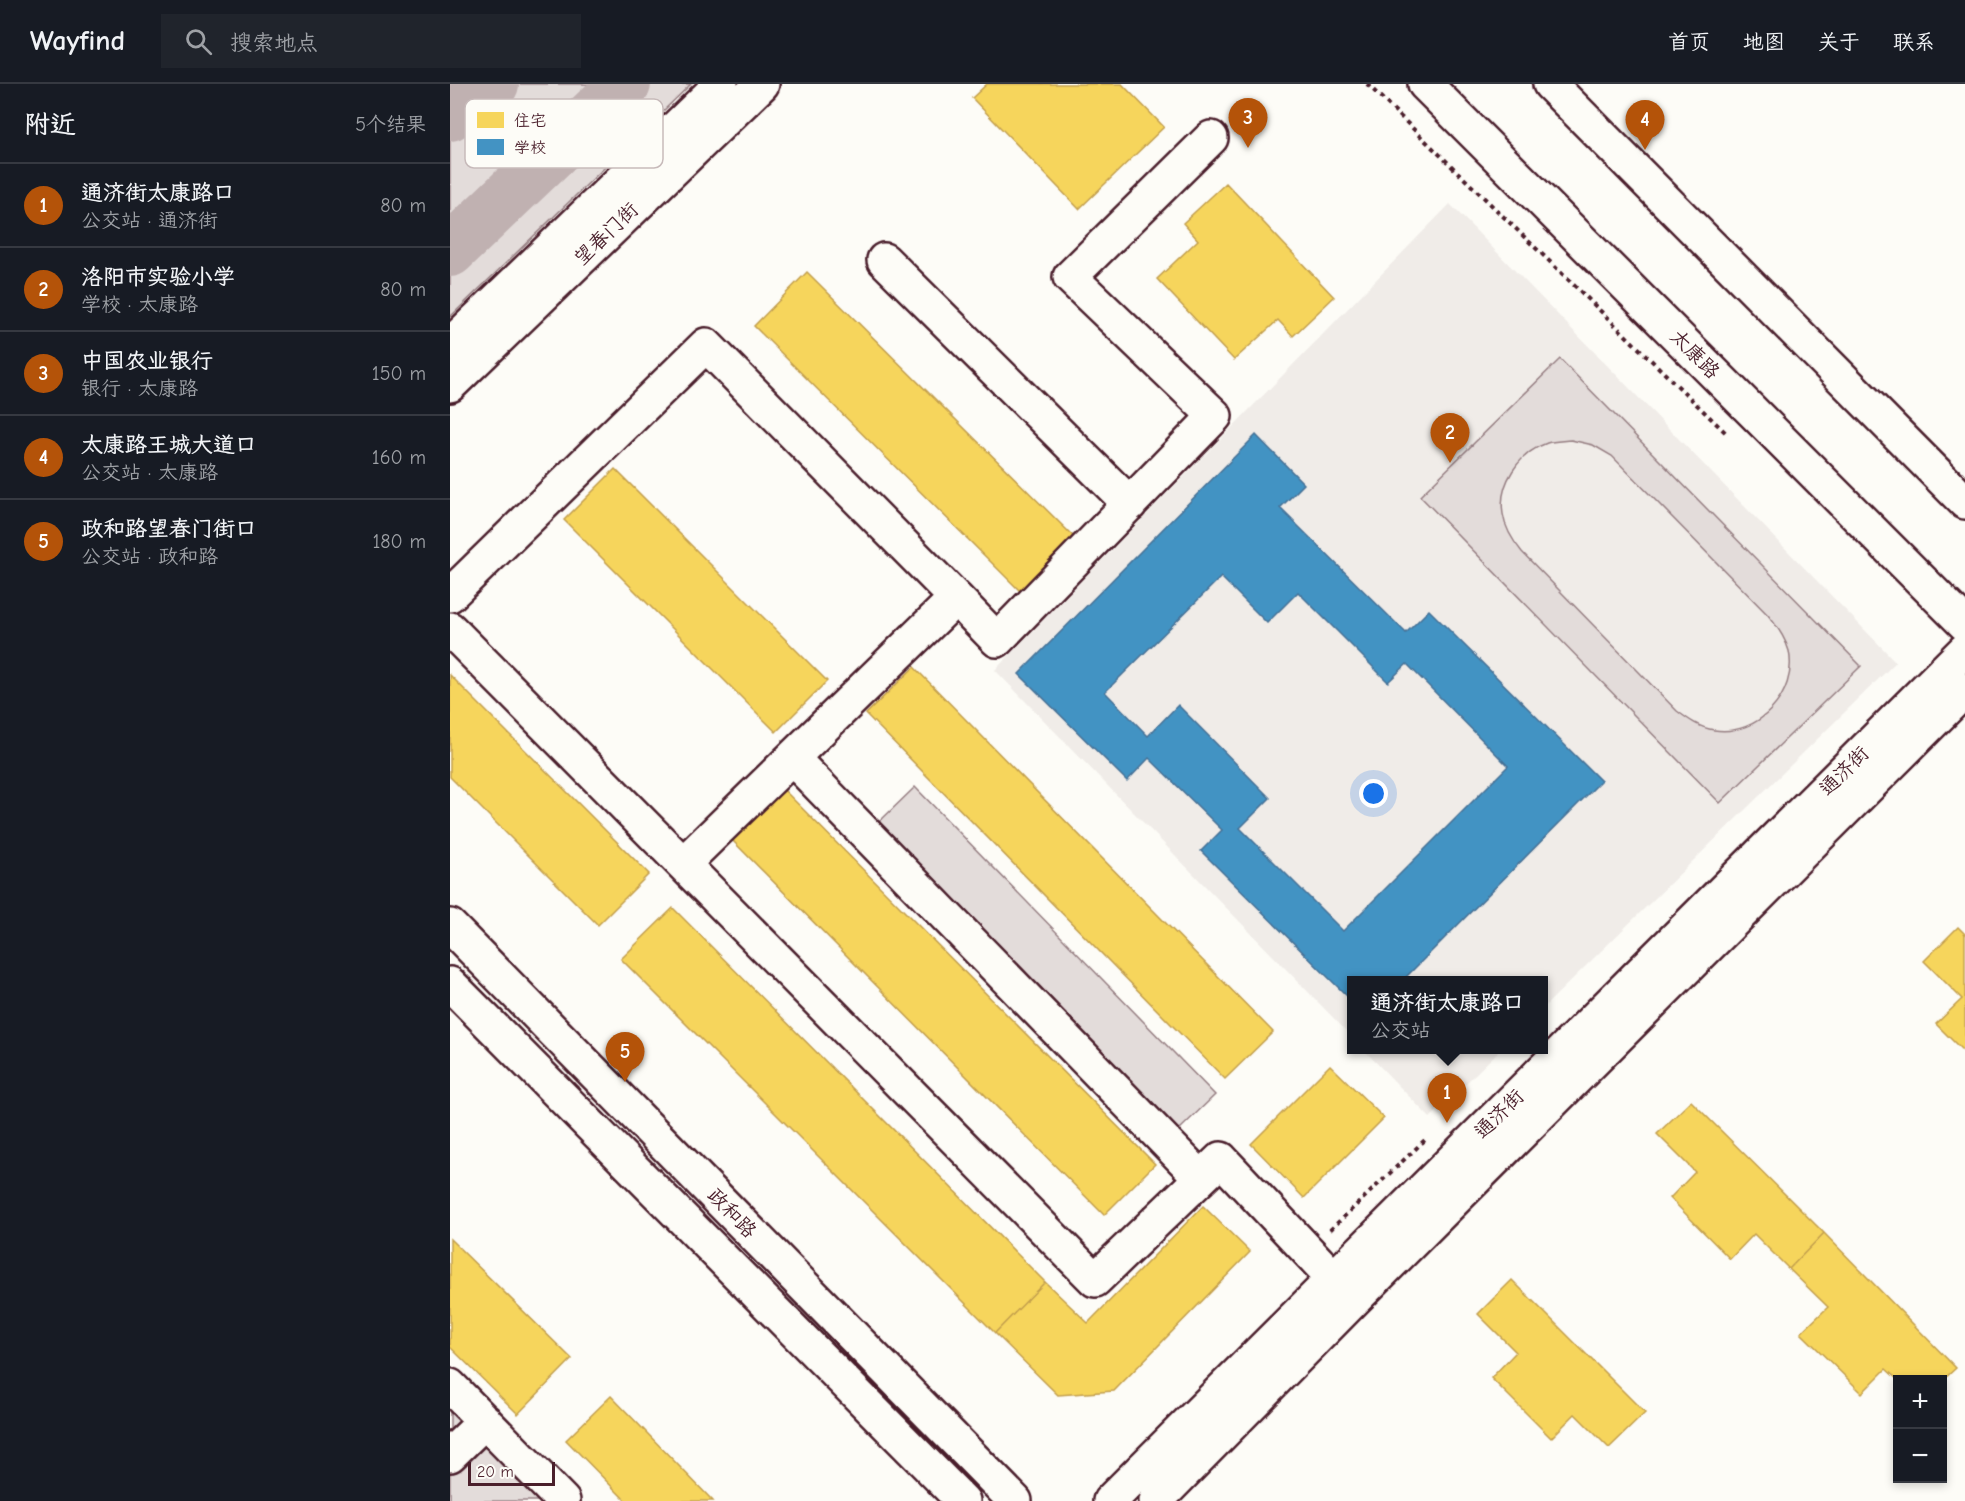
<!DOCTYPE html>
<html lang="zh">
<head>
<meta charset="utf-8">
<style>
	body { margin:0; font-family:"Comic Neue","LXGW WenKai TC",sans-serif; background:#20242c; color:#f1f3f6 }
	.controls { position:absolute; right:18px; bottom:18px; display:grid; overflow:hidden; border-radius:0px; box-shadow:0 3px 9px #0003 }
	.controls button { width:54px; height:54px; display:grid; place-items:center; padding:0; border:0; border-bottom:2px solid #363941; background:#171b24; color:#f1f3f6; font:30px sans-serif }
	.scale { position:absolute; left:18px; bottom:15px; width:87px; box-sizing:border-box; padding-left:6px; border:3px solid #4a1f2b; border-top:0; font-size:16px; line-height:21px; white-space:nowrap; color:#4a1f2b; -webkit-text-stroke:4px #fdfcf7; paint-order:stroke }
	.you { position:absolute; left:924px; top:710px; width:21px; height:21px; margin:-15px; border:4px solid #fff; border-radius:50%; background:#1a73e8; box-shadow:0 0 0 9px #1a73e833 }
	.badge { display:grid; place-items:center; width:39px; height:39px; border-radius:50%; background:#b45309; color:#fff; font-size:20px; font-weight:700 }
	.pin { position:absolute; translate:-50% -50px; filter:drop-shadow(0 2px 3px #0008) }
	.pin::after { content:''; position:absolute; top:32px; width:21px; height:18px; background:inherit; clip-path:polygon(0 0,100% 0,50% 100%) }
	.popup { position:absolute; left:897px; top:892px; width:201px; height:78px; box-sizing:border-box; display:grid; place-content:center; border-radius:0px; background:#171b24; filter:drop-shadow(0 2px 4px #0005); font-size:20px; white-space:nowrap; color:#9ea1a6 }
	.popup b { font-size:22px; color:#f1f3f6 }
	.popup::after { content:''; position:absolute; left:50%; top:100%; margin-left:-12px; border:12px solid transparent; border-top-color:#171b24 }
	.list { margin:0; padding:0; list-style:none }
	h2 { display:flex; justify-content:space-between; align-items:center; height:78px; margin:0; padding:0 24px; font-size:26px }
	h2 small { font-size:20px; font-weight:400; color:#9ea1a6 }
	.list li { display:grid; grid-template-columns:39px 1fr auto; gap:18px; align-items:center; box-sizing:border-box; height:84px; padding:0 24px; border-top:2px solid #363941 }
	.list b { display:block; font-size:22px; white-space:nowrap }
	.list p { margin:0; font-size:20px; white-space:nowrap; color:#9ea1a6 }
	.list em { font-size:20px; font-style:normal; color:#9ea1a6 }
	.icon { flex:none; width:33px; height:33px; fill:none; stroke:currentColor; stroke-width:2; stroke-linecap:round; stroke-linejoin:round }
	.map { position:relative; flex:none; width:1515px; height:1417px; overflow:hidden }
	header { display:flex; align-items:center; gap:36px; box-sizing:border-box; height:84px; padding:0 30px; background:#171b24; border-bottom:2px solid #363941 }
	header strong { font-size:28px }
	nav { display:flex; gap:33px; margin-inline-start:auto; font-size:21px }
	.search { width:420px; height:54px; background:#20242c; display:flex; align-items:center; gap:15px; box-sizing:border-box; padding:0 21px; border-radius:0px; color:#9ea1a6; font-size:22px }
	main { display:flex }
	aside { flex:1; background:#171b24 }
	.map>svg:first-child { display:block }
</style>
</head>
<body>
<header>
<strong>Wayfind</strong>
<div class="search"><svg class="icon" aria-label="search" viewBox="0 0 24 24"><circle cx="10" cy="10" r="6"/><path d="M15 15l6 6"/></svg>搜索地点</div>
<nav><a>首页</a><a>地图</a><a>关于</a><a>联系</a></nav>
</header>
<main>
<aside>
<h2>附近<small>5个结果</small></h2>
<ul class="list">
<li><span class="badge">1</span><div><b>通济街太康路口</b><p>公交站 · 通济街</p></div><em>80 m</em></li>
<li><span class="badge">2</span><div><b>洛阳市实验小学</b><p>学校 · 太康路</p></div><em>80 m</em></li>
<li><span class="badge">3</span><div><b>中国农业银行</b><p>银行 · 太康路</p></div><em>150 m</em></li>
<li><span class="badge">4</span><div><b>太康路王城大道口</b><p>公交站 · 太康路</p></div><em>160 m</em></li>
<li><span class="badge">5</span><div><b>政和路望春门街口</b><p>公交站 · 政和路</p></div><em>180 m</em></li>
</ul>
</aside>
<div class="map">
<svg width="1515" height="1417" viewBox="0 0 1515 1417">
	<rect width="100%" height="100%" fill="#fdfcf7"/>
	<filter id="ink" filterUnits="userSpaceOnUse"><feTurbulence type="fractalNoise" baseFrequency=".0167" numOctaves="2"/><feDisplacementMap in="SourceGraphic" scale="12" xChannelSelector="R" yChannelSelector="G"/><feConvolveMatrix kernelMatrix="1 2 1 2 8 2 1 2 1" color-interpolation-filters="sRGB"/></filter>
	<g filter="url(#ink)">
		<path fill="#f0ece8" d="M1000 120 1446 578 1093 924V896H901V952L545 586Z
			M914 966H1050L980 1034Z"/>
		<path fill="#e3dcda" stroke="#967e82" stroke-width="1.5" fill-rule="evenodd" d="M0 0H241L0 233Z
			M1110 275 1411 582 1270 719 970 412ZM1121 356 1143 361 1162 372 1318 531C1327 542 1335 553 1339 567 1348 610 1308 653 1264 646 1250 644 1239 636 1227 627L1072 468C1063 457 1055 445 1053 430 1048 400 1069 369 1097 359 1104 357 1113 357 1121 356Z
			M465 703 765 1011 729 1046 429 738Z
			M0 1302 113 1417H0Z"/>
		<path fill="#f6d55c" stroke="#c29e4d" stroke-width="1.5" d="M537 0H672L714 43 629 125 522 14Z
			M776 99 884 213 843 252 828 236 784 276 707 195 748 156 733 139Z
			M357 188 628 457 574 511 304 242Z
			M165 385 377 597 326 648 114 436Z
			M464 583 823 948 775 995 416 630Z
			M0 591 199 790 148 841 0 693Z
			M333 705 705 1080 654 1131 282 756Z
			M223 824 595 1198 545 1249 171 875Z
			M1508 843 1515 850V969L1486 940 1512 915 1474 877Z
			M880 981 934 1034 854 1114 801 1060Z
			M1241 1017 1374 1149 1339 1185 1304 1150 1280 1175 1220 1114 1245 1088 1207 1050Z
			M753 1122 800 1168 664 1307 608 1311 545 1249 595 1198 638 1239Z
			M1374 1149 1506 1284 1492 1297V1296H1448L1436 1285 1412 1309 1351 1249 1378 1223 1339 1185Z
			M0 1155 122 1275 68 1330 0 1263Z
			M1062 1196 1195 1329 1159 1364 1125 1330 1101 1354 1041 1294 1066 1268 1028 1230Z
			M161 1312 263 1417H176L116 1356Z"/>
		<path fill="#4393c3" stroke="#457095" stroke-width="1.5" fill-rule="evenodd" d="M806 351 854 400 830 424 956 549 979 526 1151 697 953 896H901V916L751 767 772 746 699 674 677 697 569 590ZM771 493 817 539 848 508 938 598 957 580 1058 682 893 847 790 744 820 714 728 621 698 652 655 608Z"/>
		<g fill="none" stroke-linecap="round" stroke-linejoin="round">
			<path stroke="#c0b1b1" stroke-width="52" d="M0 31 43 0
				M0 167 175 0"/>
			<g stroke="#4a1f2b" stroke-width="38">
				<path id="minor" d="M434 176 680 420
					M0 261 271 0
					M0 301 312 0
					M0 511 256 261 506 514 233 780
					M506 514 547 556 765 332 620 193 761 54
					M0 545 645 1196 771 1075 904 1216
					M342 674 751 1094
					M0 842 565 1417
					M0 900 513 1417
					M0 1302 113 1417
					M0 1371 35 1337
					M660 1417 1515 566
					M706 1417 904 1216 1515 606"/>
			</g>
			<g stroke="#4a1f2b" stroke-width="38">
				<path id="major" d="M975 0 1515 540
					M1100 0 1515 418"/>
			</g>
			<path stroke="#4a1f2b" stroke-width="4" stroke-dasharray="4.5 4.5" stroke-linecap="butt" d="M917 0 1276 349
				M880 1146 977 1054"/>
			<use href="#minor" stroke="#fdfcf7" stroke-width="33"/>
			<use href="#major" stroke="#fdfcf7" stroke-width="33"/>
		</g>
	</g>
	<g text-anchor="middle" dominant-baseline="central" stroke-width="6" stroke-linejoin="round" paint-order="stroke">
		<g font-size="20" fill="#4a1f2b" stroke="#fdfcf7">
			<text transform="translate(156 150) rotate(-44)">望春门街</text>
			<text transform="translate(1245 270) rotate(45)">太康路</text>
			<text transform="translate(1394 687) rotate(-45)">通济街</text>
			<text transform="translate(1049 1030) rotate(-45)">通济街</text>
			<text transform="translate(282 1129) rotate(46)">政和路</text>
		</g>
	</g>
	<rect x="15" y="15" width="198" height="69" rx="9" fill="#fdfcf7" stroke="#c7baba" stroke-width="1.5"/>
	<rect x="27" y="28" width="27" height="16" fill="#f6d55c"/>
	<rect x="27" y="55" width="27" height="16" fill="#4393c3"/>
	<g font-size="16" fill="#4a1f2b">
		<text x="64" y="42">住宅</text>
		<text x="64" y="69">学校</text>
	</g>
</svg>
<div class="controls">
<button>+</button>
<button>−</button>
</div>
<div class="scale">20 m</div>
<div class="you"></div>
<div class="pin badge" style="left:997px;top:1039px">1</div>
<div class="popup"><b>通济街太康路口</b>公交站</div>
<div class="pin badge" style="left:1000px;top:379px">2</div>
<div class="pin badge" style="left:798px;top:64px">3</div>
<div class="pin badge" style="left:1195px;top:66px">4</div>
<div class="pin badge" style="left:175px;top:998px">5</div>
</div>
</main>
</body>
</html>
